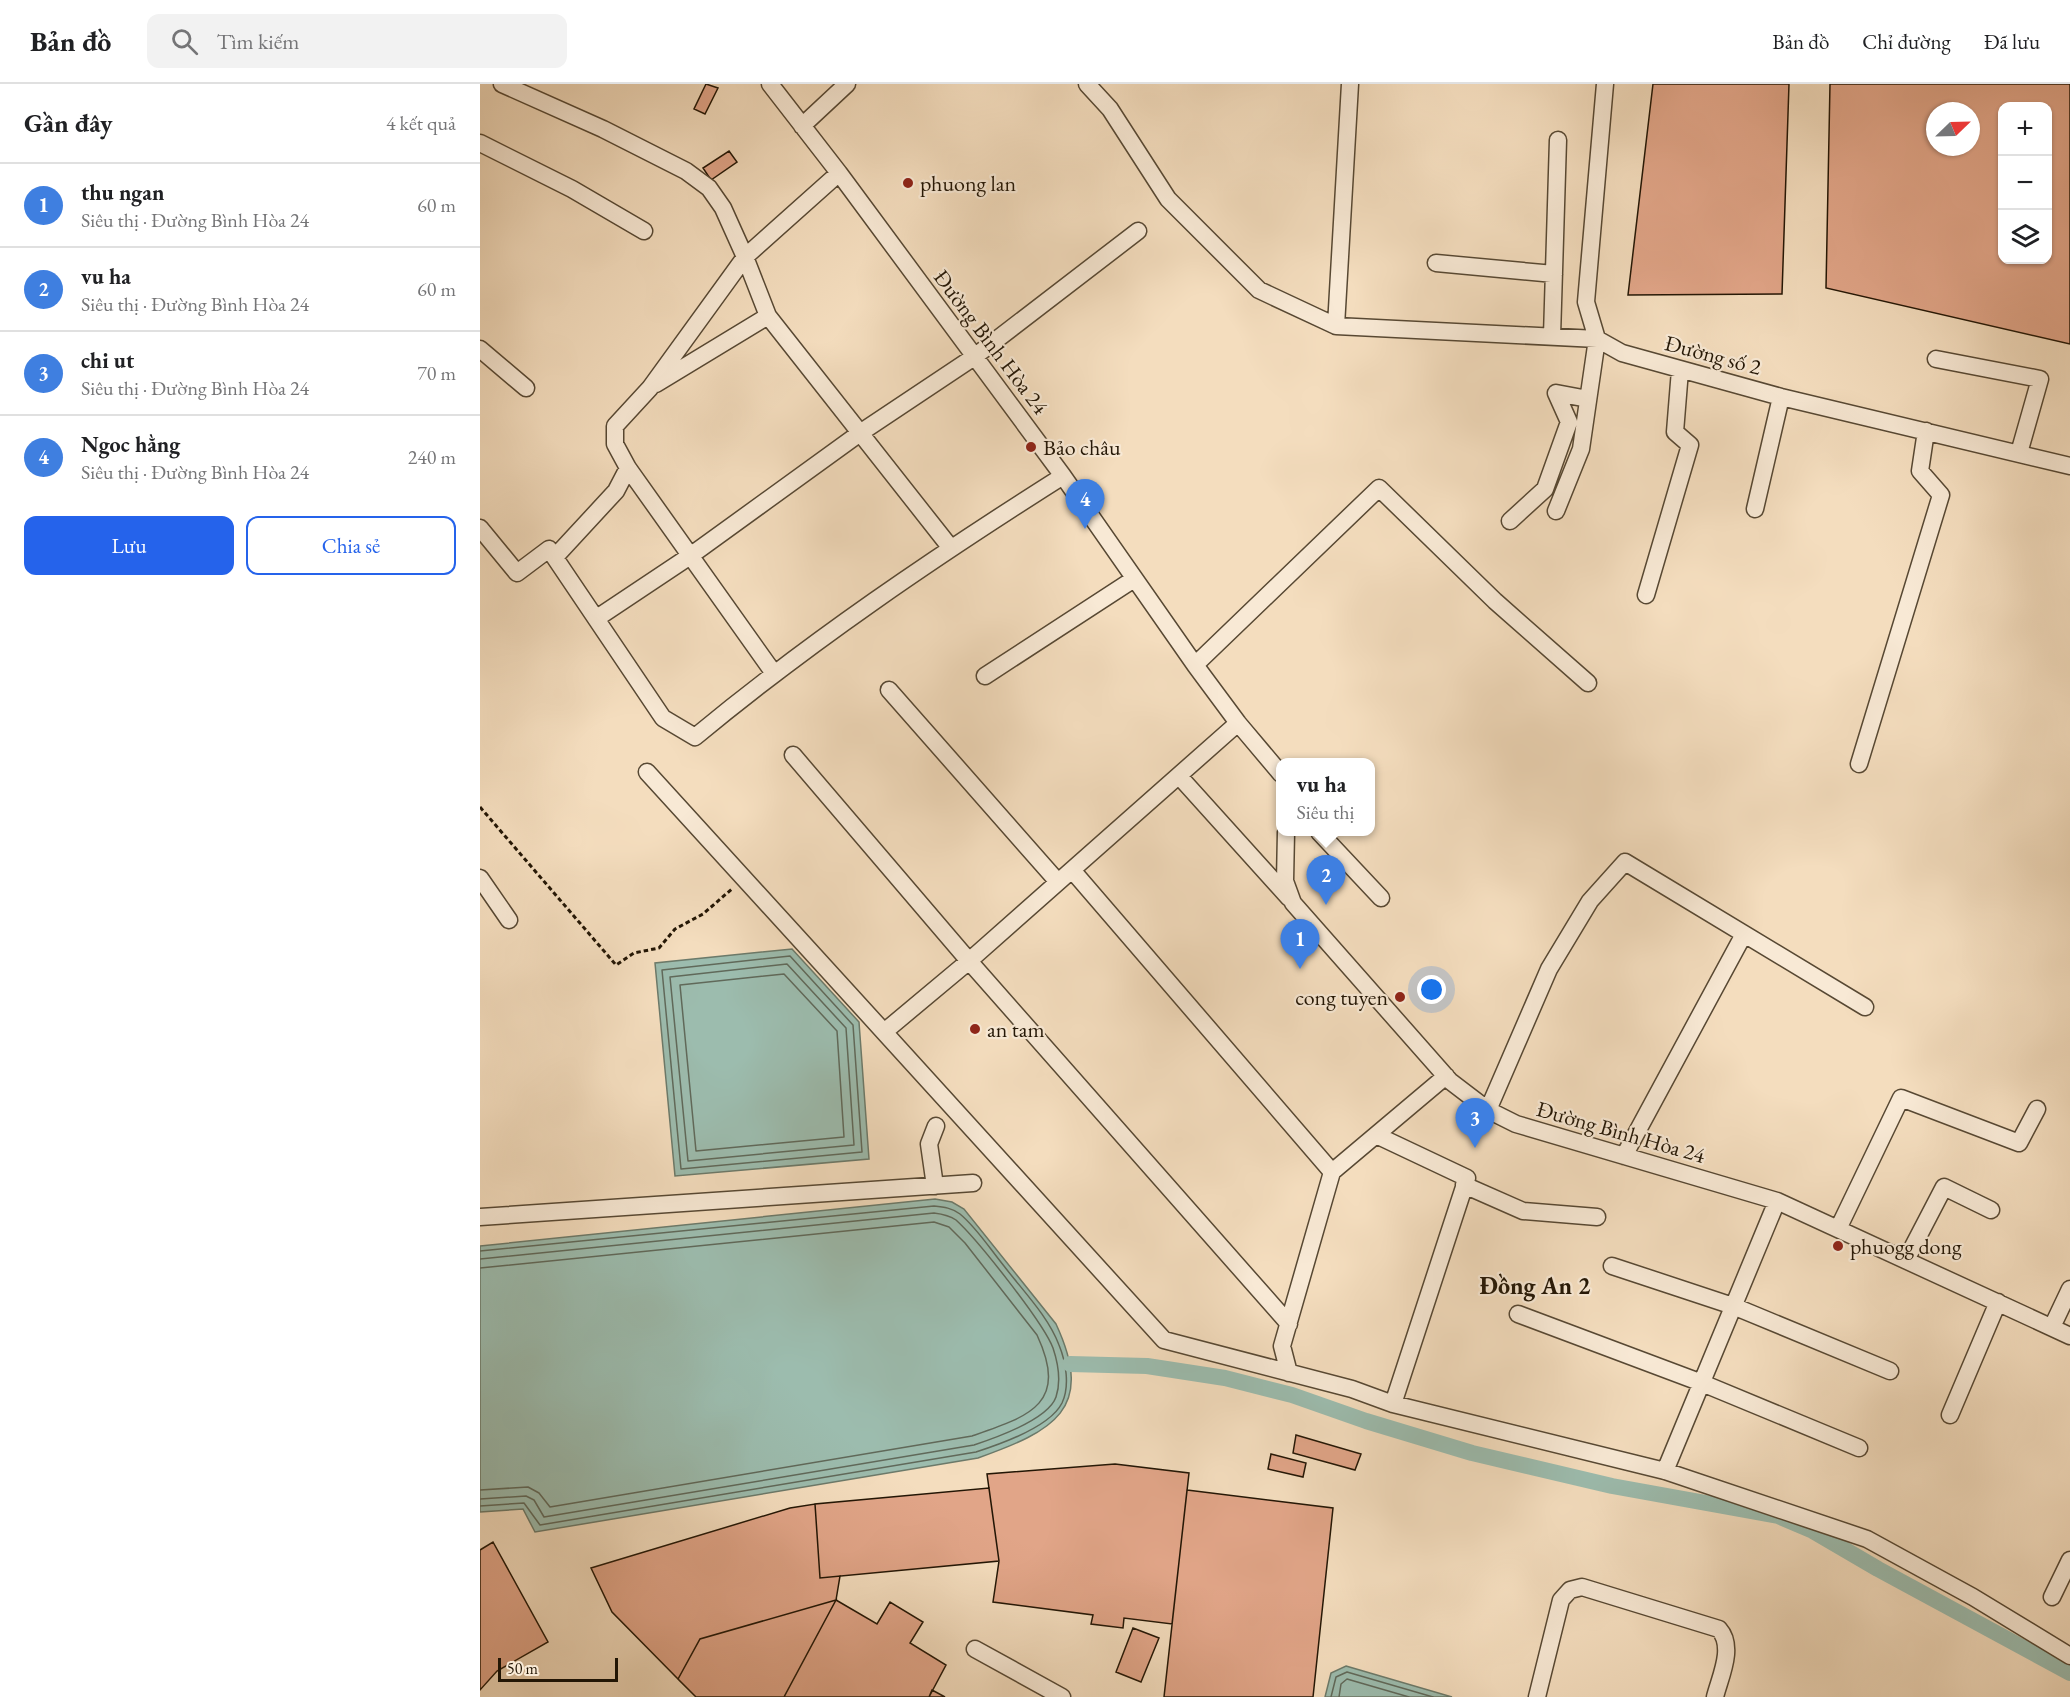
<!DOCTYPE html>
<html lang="vi">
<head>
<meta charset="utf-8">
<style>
	body { margin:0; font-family:"EB Garamond",serif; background:#f2f2f2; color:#202124 }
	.controls { position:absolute; right:18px; top:18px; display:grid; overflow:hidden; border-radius:12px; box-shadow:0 2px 4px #0004 }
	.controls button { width:54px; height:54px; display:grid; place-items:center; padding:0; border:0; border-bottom:2px solid #e0e0e0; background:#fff; color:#202124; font:30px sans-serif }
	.compass { position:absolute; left:1446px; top:18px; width:54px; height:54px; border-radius:50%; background:#fff; box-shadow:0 2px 4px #0004; rotate:67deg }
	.scale { position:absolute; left:18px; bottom:15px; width:120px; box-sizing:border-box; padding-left:6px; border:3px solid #231605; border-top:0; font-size:16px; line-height:21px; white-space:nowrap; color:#231605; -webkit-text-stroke:4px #f8e9d5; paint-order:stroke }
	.you { position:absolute; left:952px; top:906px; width:21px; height:21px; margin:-15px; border:4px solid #fff; border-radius:50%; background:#1a73e8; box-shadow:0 0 0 9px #1a73e833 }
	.badge { display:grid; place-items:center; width:39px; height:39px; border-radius:50%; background:#2563eb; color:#fff; font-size:20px; font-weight:700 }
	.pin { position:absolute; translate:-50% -50px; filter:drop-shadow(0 2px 3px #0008) }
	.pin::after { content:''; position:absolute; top:32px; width:21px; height:18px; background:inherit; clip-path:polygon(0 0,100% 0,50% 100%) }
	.popup { position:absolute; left:796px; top:674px; width:99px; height:78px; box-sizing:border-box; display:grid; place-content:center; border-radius:12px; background:#fff; filter:drop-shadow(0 2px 4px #0005); font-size:20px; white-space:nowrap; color:#757577 }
	.popup b { font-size:22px; color:#202124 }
	.popup::after { content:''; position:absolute; left:50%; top:100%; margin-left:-12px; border:12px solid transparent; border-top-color:#fff }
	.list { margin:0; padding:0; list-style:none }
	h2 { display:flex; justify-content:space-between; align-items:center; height:78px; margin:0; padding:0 24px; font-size:26px }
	h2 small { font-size:20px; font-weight:400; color:#757577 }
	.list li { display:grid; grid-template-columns:39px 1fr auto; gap:18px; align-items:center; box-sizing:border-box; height:84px; padding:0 24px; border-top:2px solid #e0e0e0 }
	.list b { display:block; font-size:22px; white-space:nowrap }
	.list p { margin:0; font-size:20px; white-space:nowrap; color:#757577 }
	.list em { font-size:20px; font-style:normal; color:#757577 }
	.actions { display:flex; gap:12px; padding:18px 24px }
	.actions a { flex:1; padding:14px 0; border:2px solid #2563eb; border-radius:12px; text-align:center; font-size:21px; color:#2563eb }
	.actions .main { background:#2563eb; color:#fff }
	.icon { flex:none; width:33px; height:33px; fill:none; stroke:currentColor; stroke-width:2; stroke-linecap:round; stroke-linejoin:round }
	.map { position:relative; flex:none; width:1590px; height:1613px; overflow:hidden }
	header { display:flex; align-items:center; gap:36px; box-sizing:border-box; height:84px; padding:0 30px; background:#fff; border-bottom:2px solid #e0e0e0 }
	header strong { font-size:28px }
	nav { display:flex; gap:33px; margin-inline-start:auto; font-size:21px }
	.search { width:420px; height:54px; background:#f2f2f2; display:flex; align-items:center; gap:15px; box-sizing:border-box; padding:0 21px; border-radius:12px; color:#757577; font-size:22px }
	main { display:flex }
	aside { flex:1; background:#fff }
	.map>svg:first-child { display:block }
</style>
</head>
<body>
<header>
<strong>Bản đồ</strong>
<div class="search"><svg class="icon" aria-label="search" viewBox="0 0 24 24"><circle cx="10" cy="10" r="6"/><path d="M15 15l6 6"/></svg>Tìm kiếm</div>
<nav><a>Bản đồ</a><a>Chỉ đường</a><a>Đã lưu</a></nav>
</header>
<main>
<aside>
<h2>Gần đây<small>4 kết quả</small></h2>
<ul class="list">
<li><span class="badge" style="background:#3f7fe0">1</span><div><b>thu ngan</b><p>Siêu thị · Đường Bình Hòa 24</p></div><em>60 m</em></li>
<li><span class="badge" style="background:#3f7fe0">2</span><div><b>vu ha</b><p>Siêu thị · Đường Bình Hòa 24</p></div><em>60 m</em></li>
<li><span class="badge" style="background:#3f7fe0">3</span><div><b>chi ut</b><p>Siêu thị · Đường Bình Hòa 24</p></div><em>70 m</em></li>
<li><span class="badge" style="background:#3f7fe0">4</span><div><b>Ngoc hằng</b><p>Siêu thị · Đường Bình Hòa 24</p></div><em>240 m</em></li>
</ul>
<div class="actions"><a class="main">Lưu</a><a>Chia sẻ</a></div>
</aside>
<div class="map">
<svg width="1590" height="1613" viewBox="0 0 1590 1613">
	<rect width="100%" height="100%" fill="#f4ddbe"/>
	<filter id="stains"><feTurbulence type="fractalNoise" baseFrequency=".00333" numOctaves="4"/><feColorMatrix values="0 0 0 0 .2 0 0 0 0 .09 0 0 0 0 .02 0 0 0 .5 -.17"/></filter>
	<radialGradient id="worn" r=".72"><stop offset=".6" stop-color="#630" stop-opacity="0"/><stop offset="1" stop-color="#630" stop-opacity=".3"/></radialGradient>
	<path fill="#9cbcae" stroke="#6c7a6a" stroke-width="1.5" d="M312 865 379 938 389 1075 195 1092 175 879Z
		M455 1115 472 1118 484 1125 576 1240C616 1326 573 1347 498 1374L55 1448 43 1425 0 1428V1162Z
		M866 1582 972 1613H845L851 1589Z"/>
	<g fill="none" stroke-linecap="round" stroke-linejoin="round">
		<path stroke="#60695a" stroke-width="1.5" d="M310 872 373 941 382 1068 201 1085 182 886Z
			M307 880 366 944 374 1061 208 1077 190 893Z
			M304 890 357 947 364 1053 216 1067 200 901Z
			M0 1167 454 1122C464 1123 472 1124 480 1130 497 1144 510 1165 524 1182 543 1207 568 1232 579 1261 586 1278 590 1302 582 1319 570 1343 521 1360 496 1368L60 1441 44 1419 0 1422
			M0 1175 454 1129C462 1130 469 1131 476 1136 497 1155 563 1238 573 1264 578 1279 581 1298 576 1313 568 1336 515 1354 494 1361L64 1433 54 1416 46 1412 0 1415
			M0 1184 454 1138 469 1143 485 1159 557 1251C589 1320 550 1332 492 1352L70 1423 59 1409 48 1403 0 1406
			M851 1613 856 1593 867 1588 953 1613
			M859 1613 861 1600 867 1595 929 1613"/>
		<path stroke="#9cbcae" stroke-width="16" d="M590 1280 667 1282 745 1294 812 1311 886 1337 992 1369 1132 1402 1298 1432 1333 1447 1398 1485 1590 1589"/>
	</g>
	<path fill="#e1a588" stroke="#231605" stroke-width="1.5" fill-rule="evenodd" d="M226 0 238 4 225 30 214 25Z
		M1173 0H1309L1302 210 1148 211Z
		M1350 0H1590V260L1346 204ZM1522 22H1568V176H1522ZM1455 27H1491V63H1455Z
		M249 67 257 78 231 96 223 84Z
		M816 1351 881 1370 875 1386 813 1369Z
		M791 1370 826 1379 823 1393 788 1385Z
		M635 1380 709 1389 692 1540 644 1534 643 1544 611 1540 613 1531 513 1518 519 1477 507 1390Z
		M509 1404 519 1477 340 1494 335 1420Z
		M707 1406 853 1424 833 1613H684Z
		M335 1420 340 1494 360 1492 356 1516 220 1555 198 1595 132 1528 111 1484 310 1424Z
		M13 1458 68 1558 17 1587 0 1606V1466Z
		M356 1516 304 1613H216L198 1595 220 1555Z
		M356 1516 397 1540 410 1518 443 1538 430 1559 466 1581 449 1613H304Z
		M653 1544 679 1554 661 1598 636 1588Z
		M452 1606 465 1613H449Z"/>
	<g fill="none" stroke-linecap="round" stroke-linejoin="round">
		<g stroke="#574833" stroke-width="19">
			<path id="minor" d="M22 0 123 45 206 87 229 104 243 124 265 173 288 232 470 463
				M290 0 359 89 583 392 715 581 758 639 801 690
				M607 0 630 25 688 115 779 206 856 242
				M870 0 856 242 1117 255 1101 365 1076 427
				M1125 0 1106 218 1117 255 1142 269 1301 313 1590 382
				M322 42 367 0
				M0 59 92 105 164 147
				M956 179 1074 190
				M1072 252 1078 56
				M0 265 46 304
				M1456 275 1560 295 1539 369
				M176 300 288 232
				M1275 425 1301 313
				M1030 437 1065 405 1089 338 1076 309 1108 315
				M0 444 37 489 69 465 183 634 215 653C331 557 455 473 583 392
				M75 473 136 407 148 384
				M1166 511 1210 361 1195 348 1200 286
				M117 534 210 472 380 349 494 273 658 147
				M715 581 899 404 1015 517 1108 599
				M293 588 148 384 135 360V342L170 304 265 173 359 89
				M505 592 654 495
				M409 606 578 798
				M758 639 489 877 404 948 684 1256 872 1305 913 1320 1185 1387 1387 1455 1493 1513 1590 1572
				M313 671 489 877 809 1240
				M1379 680 1461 411 1440 387 1446 347
				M167 688 404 948
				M699 692 809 814
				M806 748 805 797 813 819 970 997 1008 1026 1036 1040 1297 1117 1590 1252
				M839 748 901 814
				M592 786 852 1088 966 992
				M0 794 29 836
				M1008 1026 1069 885 1110 817 1145 778 1385 923
				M896 1051 987 1094 913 1320
				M1144 1072 1264 850
				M984 1101 1043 1127 1117 1133
				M455 1102 449 1060 456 1042
				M0 1133 493 1099
				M1358 1145 1421 1014 1539 1059 1557 1025
				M1426 1176 1464 1103 1511 1126
				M1132 1182 1253 1222 1410 1287
				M1038 1230 1222 1299 1379 1364
				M1572 1243 1590 1205
				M809 1289 802 1262 852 1088
				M1470 1331 1518 1218
				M1185 1387 1297 1117
				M1572 1513 1590 1476
				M495 1565 582 1613
				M1057 1613 1081 1516 1090 1506 1102 1503 1239 1545C1255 1563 1240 1593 1235 1613"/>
		</g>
		<path stroke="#231605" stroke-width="3" stroke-dasharray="4.5 3" stroke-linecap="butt" d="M0 723 136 881 154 869 179 864 195 845 223 830 253 804"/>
		<use href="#minor" stroke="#f8e9d5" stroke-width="16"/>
	</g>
	<g fill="#8f2418" stroke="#f8e9d5" stroke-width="2">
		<circle cx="428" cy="99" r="6"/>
		<circle cx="551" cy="363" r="6"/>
		<circle cx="920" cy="913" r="6"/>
		<circle cx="495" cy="945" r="6"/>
		<circle cx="1358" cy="1162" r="6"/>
	</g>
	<g text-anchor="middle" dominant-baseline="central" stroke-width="4.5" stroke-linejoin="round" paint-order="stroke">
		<g font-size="22" fill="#231605" stroke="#f8e9d5" text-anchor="start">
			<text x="440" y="99">phuong lan</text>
			<text x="563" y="363">Bảo châu</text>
			<text x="908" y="913" text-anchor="end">cong tuyen</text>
			<text x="507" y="945">an tam</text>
			<text x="1370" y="1162">phuogg dong</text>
		</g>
		<g font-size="22" fill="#231605" stroke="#f8e9d5">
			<text transform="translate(511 258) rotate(53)">Đường Bình Hòa 24</text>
			<text transform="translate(1233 271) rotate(15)">Đường số 2</text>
			<text transform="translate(1141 1048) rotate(16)">Đường Bình Hòa 24</text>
		</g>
		<g font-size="24" font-weight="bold" fill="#231605" stroke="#f8e9d5">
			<text x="1055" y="1201">Đồng An 2</text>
		</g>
	</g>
	<rect width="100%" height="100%" filter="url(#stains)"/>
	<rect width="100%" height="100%" fill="url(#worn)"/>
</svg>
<div class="controls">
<button>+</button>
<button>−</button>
<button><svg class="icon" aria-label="layers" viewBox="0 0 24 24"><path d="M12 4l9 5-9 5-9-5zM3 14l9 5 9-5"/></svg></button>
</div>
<svg class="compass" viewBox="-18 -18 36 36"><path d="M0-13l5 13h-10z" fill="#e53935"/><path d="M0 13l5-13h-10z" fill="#757577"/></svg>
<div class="scale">50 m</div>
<div class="you"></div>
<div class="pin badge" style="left:820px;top:885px;background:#3f7fe0">1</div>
<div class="pin badge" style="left:846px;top:821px;background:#3f7fe0">2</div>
<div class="popup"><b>vu ha</b>Siêu thị</div>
<div class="pin badge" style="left:995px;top:1064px;background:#3f7fe0">3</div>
<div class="pin badge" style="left:605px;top:445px;background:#3f7fe0">4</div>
</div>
</main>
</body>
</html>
